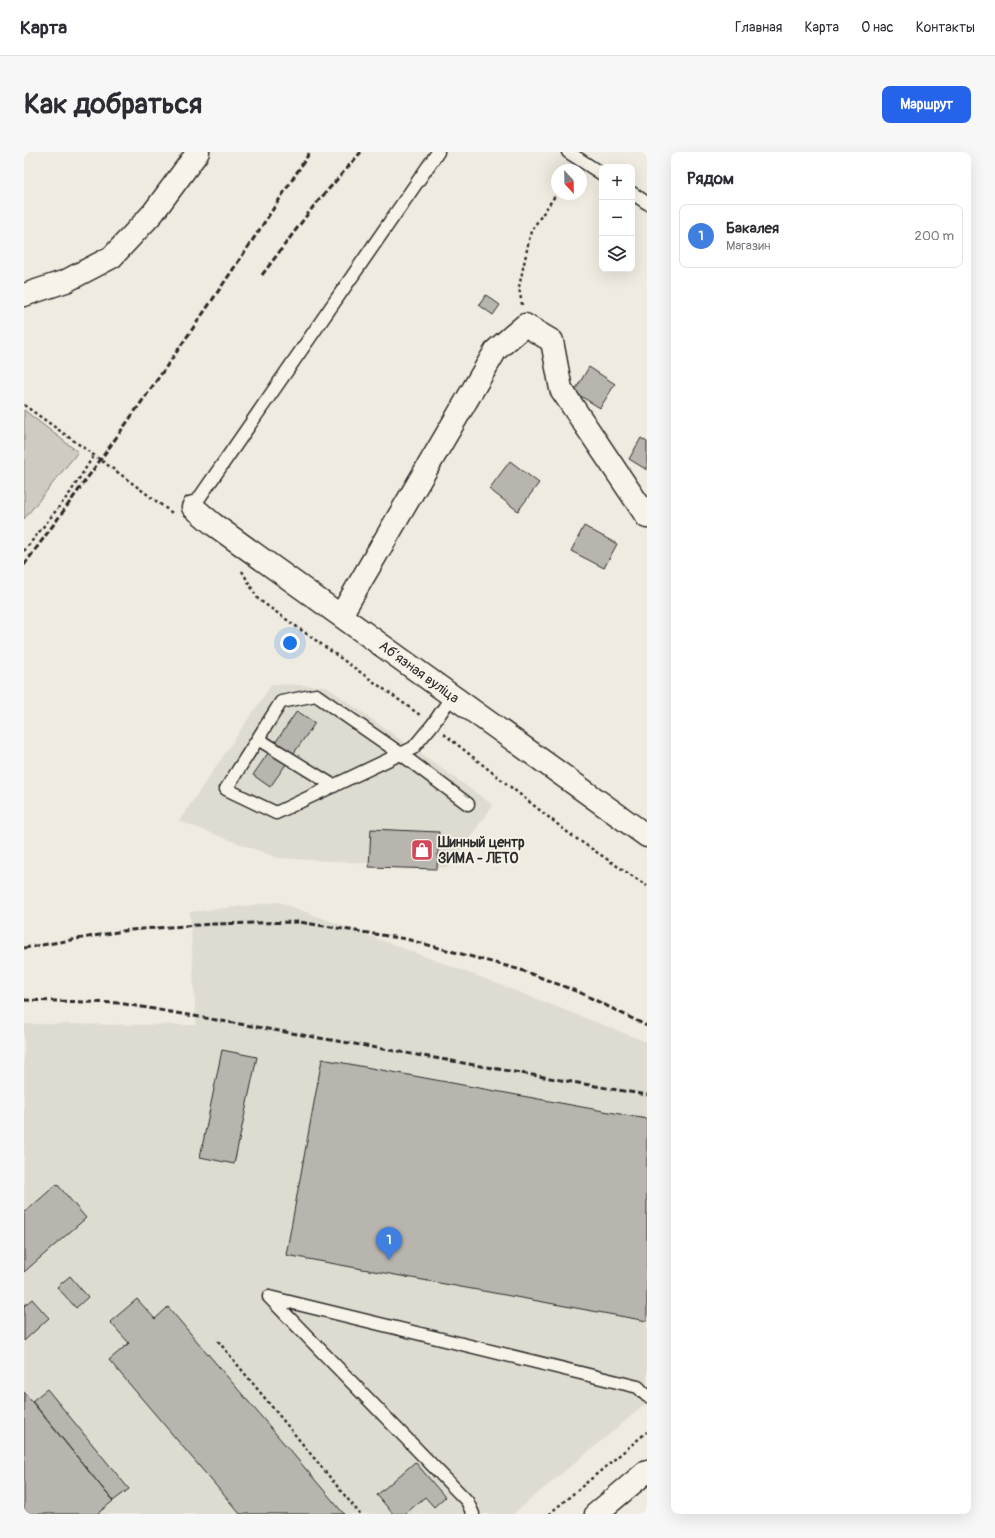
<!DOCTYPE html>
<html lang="ru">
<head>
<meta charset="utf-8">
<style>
	body { margin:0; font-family:Pangolin,sans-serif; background:#f7f7f7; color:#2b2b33 }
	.controls { position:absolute; right:12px; top:12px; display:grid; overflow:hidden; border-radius:8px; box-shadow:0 4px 16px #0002 }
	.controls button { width:36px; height:36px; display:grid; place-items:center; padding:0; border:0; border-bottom:1px solid #e1e1e2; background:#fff; color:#2b2b33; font:20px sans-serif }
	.compass { position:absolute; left:527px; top:12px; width:36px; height:36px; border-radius:50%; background:#fff; box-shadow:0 4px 16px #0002; rotate:158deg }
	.you { position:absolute; left:266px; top:491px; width:14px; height:14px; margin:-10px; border:3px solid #fff; border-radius:50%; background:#1a73e8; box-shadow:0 0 0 6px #1a73e833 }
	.badge { display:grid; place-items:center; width:26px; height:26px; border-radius:50%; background:#2563eb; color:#fff; font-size:13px; font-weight:700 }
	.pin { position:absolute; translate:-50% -33px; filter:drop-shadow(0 1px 2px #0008) }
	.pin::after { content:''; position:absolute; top:21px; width:14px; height:12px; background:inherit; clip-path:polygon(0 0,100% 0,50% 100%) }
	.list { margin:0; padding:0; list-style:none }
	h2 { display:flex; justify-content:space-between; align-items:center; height:52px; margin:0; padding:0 16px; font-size:17px }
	h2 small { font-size:13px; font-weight:400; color:#7c7c81 }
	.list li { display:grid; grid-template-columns:26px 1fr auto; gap:12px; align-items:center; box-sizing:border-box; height:64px; margin:0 8px 8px; padding:0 8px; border:1px solid #e1e1e2; border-radius:8px }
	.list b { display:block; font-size:15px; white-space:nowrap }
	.list p { margin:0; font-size:13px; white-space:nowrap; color:#7c7c81 }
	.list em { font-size:13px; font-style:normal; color:#7c7c81 }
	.icon { flex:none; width:22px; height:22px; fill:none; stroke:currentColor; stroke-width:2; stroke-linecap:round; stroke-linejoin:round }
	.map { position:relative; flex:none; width:623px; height:1362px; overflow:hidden; border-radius:8px }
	header { display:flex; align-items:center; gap:24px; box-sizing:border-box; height:56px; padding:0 20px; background:#fff; border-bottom:1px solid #e1e1e2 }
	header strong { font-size:19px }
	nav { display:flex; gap:22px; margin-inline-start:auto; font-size:14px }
	.intro { display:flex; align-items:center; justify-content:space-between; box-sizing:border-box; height:96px; padding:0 24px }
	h1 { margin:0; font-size:28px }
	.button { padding:10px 18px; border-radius:8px; background:#2563eb; color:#fff; font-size:14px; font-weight:700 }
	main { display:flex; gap:24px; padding:0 24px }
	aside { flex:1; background:#fff; border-radius:8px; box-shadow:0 4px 16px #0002 }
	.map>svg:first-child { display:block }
</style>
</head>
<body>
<header>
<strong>Карта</strong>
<nav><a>Главная</a><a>Карта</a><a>О нас</a><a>Контакты</a></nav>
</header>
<div class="intro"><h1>Как добраться</h1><a class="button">Маршрут</a></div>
<main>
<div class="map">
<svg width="623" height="1362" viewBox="0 0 623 1362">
	<rect width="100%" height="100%" fill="#efebe0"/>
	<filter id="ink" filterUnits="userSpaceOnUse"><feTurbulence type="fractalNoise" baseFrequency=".025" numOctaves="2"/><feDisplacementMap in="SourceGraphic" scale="8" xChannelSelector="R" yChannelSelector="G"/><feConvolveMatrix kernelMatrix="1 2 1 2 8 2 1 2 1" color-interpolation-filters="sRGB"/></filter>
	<g filter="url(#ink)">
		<path fill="#dedbd1" d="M248 532 301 534 469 653 424 716 254 706 155 669Z
			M255 750 456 825 623 890V1251L489 1362H0V872L172 873 166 760Z"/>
		<path fill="#cfcbc2" stroke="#7d7b76" d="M0 258 54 300 0 367Z"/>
		<path fill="#b8b5ae" stroke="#2b2b2b" d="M462 143 476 153 469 163 455 153Z
			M565 215 591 232 576 256 550 240Z
			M617 286 623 290V318L605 307Z
			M486 309 515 331 494 359 465 337Z
			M560 374 593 392 580 416 547 399Z
			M273 559 291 571 246 635 229 623Z
			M347 677 415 680 413 717 345 715Z
			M198 898 233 905 210 1012 176 1005Z
			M298 907 623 967V1169L262 1103Z
			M33 1032 62 1066 0 1120V1061Z
			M46 1124 64 1145 52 1156 33 1135Z
			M8 1147 25 1166 0 1189V1154Z
			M113 1147 131 1167 144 1155 320 1362H216L85 1208 105 1191 86 1170Z
			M23 1237 105 1337 89 1349 8 1249Z
			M0 1240 89 1349 73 1362H0Z
			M391 1310 421 1345 410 1355 401 1345 381 1362H369L353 1343Z"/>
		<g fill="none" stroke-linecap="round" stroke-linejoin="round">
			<g stroke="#2b2b2b" stroke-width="15">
				<path id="service" d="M544 0 578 22
					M608 41 623 51
					M169 355 414 0
					M428 544 409 572 389 596 252 661 202 637 257 550 292 543 377 602 444 652
					M234 587 310 634
					M245 1145 614 1235 623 1244
					M245 1145 443 1349 449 1362"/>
			</g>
			<g stroke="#2b2b2b" stroke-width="25">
				<path id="minor" d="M169 355 189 372 623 684
					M317 463 472 198 501 173 528 189 537 237 623 365"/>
			</g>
			<g stroke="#2b2b2b" stroke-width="25">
				<path id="tertiary" d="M0 143 42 129 88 105 129 61 174 0
					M572 1362 623 1319"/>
			</g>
			<path stroke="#2b2b2b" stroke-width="2.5" stroke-dasharray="3 3" stroke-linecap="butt" d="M498 153 495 135 507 79 533 41
				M0 253 92 319 148 361
				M0 399 46 341 70 303
				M218 419 234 447 396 563
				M420 582 547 683 623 734
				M194 1189 336 1362
				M525 1362 623 1280"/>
			<use href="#service" stroke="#f7f3e8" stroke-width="12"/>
			<use href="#minor" stroke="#f7f3e8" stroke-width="22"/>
			<use href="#tertiary" stroke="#f7f3e8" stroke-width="22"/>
			<path stroke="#2b2b2b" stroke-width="3" stroke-dasharray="6 3" stroke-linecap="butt" d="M238 123 289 55 337 0
				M0 413C99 278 196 141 286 0
				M0 796 105 778 188 772 275 770 382 787 497 818 557 841 623 874
				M0 848 95 851 623 943"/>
		</g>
	</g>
	<defs>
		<g id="shop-square" transform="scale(1.15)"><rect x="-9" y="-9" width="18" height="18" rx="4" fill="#d1495b" stroke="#f7f3e8"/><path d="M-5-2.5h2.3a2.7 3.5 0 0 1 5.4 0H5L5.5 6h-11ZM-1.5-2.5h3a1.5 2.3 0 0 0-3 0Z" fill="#fff"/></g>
	</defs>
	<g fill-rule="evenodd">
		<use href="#shop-square" x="398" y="698"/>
	</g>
	<g text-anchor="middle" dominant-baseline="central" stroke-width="3.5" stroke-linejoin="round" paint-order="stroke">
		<g font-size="14" fill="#2b2b2b" stroke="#f7f3e8">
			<text transform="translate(395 520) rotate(36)">Абʼязная вуліца</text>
		</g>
		<g font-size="14" font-weight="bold" fill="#2b2b2b" stroke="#f7f3e8" text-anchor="start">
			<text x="414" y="690">Шинный центр<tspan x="414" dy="16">ЗИМА - ЛЕТО</tspan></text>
		</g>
	</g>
</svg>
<div class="controls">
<button>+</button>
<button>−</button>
<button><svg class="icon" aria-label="layers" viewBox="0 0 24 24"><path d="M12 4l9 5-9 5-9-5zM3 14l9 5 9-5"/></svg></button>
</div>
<svg class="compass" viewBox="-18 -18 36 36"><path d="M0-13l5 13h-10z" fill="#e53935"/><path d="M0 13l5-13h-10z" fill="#7c7c81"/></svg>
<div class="you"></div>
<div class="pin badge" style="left:365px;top:1108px;background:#3f7fe0">1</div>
</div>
<aside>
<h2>Рядом<small></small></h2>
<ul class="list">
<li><span class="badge" style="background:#3f7fe0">1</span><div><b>Бакалея</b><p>Магазин</p></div><em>200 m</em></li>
</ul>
</aside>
</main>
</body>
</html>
